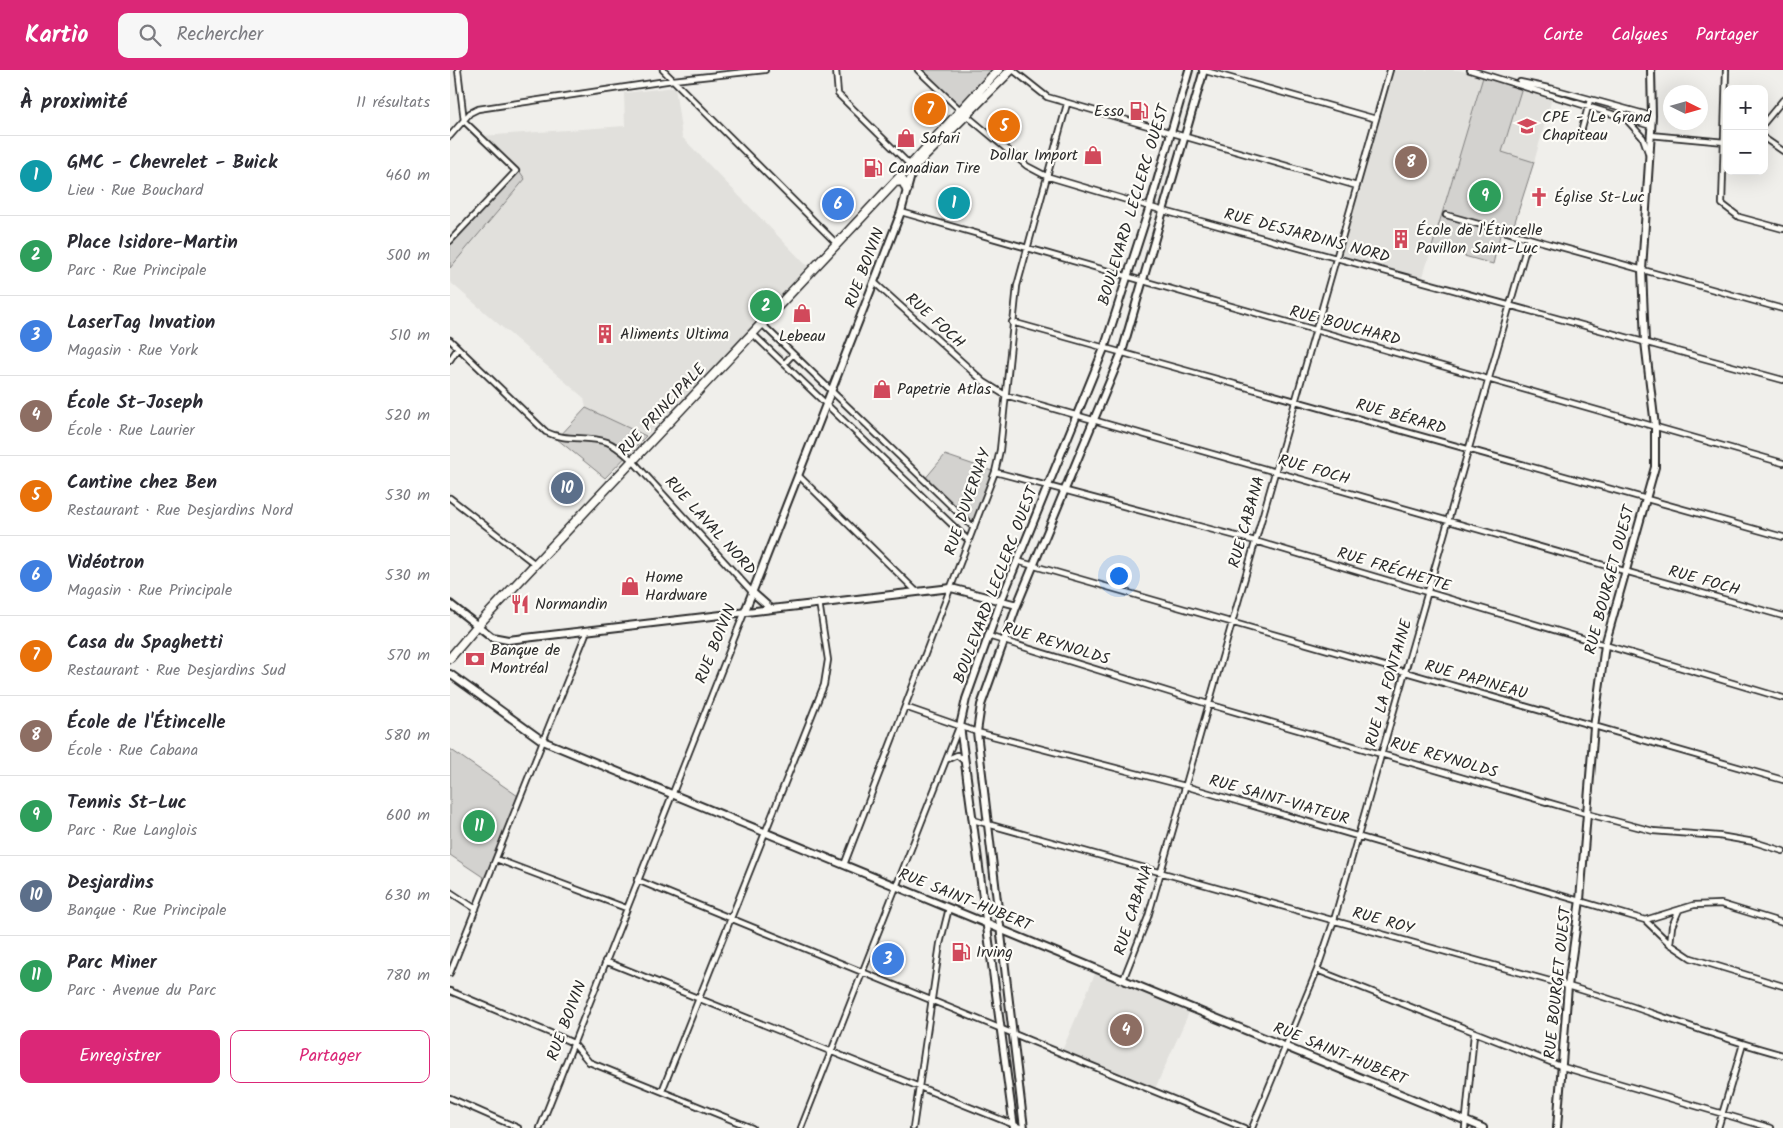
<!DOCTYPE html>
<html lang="fr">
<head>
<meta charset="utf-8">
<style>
	body { margin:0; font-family:Kalam,sans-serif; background:#f7f7f7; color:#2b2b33 }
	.controls { position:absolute; right:15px; top:15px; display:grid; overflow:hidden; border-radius:10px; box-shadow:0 5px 20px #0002 }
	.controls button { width:45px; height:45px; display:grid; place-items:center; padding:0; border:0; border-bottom:1px solid #e1e1e2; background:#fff; color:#2b2b33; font:25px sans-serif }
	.compass { position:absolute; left:1213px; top:15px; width:45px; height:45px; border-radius:50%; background:#fff; box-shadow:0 5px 20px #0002; rotate:95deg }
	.you { position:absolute; left:668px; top:505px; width:18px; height:18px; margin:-12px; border:4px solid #fff; border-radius:50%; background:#1a73e8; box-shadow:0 0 0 8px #1a73e833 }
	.badge { display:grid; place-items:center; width:32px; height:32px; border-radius:50%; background:#db2777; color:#fff; font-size:16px; font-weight:700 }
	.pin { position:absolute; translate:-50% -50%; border:2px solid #fff; box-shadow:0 1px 5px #0006 }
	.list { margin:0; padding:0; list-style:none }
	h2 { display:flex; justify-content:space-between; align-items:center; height:65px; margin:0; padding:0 20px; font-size:21px }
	h2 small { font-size:16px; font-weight:400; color:#7c7c81 }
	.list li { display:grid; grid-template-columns:32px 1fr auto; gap:15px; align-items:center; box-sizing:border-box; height:80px; padding:0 20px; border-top:1px solid #e1e1e2 }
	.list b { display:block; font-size:19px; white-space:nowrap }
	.list p { margin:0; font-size:16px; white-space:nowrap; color:#7c7c81 }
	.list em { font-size:16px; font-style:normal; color:#7c7c81 }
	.actions { display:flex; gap:10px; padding:15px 20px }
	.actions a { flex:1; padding:11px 0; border:1px solid #db2777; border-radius:10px; text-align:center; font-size:18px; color:#db2777 }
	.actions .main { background:#db2777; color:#fff }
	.icon { flex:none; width:28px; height:28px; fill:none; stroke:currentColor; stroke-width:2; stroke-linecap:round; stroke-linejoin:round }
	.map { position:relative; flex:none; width:1333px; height:1058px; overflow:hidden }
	header { display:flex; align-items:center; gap:30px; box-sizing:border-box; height:70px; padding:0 25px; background:#db2777; color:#fff }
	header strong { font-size:24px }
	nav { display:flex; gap:28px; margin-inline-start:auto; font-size:18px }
	.search { width:350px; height:45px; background:#f7f7f7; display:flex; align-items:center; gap:12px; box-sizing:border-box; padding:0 18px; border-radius:10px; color:#7c7c81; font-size:19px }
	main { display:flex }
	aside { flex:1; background:#fff }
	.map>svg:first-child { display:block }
</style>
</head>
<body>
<header>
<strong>Kartio</strong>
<div class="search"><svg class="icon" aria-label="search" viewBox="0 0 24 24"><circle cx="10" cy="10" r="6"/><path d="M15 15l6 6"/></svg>Rechercher</div>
<nav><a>Carte</a><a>Calques</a><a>Partager</a></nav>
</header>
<main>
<aside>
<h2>À proximité<small>11 résultats</small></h2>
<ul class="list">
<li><span class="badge" style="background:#0f9aa8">1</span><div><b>GMC - Chevrelet - Buick</b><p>Lieu · Rue Bouchard</p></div><em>460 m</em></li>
<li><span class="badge" style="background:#2e9e5b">2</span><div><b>Place Isidore-Martin</b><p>Parc · Rue Principale</p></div><em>500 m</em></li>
<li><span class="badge" style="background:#3f7fe0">3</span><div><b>LaserTag Invation</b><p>Magasin · Rue York</p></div><em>510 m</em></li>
<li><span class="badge" style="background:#8d6e63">4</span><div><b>École St-Joseph</b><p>École · Rue Laurier</p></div><em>520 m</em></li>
<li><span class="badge" style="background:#e8710a">5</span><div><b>Cantine chez Ben</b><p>Restaurant · Rue Desjardins Nord</p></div><em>530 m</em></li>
<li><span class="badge" style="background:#3f7fe0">6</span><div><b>Vidéotron</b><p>Magasin · Rue Principale</p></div><em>530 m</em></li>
<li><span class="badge" style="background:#e8710a">7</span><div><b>Casa du Spaghetti</b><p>Restaurant · Rue Desjardins Sud</p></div><em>570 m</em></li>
<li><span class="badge" style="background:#8d6e63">8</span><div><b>École de l'Étincelle</b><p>École · Rue Cabana</p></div><em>580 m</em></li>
<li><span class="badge" style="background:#2e9e5b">9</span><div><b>Tennis St-Luc</b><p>Parc · Rue Langlois</p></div><em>600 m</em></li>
<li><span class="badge" style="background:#5c6f8a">10</span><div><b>Desjardins</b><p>Banque · Rue Principale</p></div><em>630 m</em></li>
<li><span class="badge" style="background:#2e9e5b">11</span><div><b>Parc Miner</b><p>Parc · Avenue du Parc</p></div><em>780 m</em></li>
</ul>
<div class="actions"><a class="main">Enregistrer</a><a>Partager</a></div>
</aside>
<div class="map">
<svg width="1333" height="1058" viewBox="0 0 1333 1058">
	<rect width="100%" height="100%" fill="#f0efeb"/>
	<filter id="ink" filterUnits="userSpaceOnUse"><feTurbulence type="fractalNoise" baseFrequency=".02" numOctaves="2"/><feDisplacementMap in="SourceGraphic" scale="10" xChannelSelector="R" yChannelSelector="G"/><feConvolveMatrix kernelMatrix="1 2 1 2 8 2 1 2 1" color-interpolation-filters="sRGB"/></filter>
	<g filter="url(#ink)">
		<path fill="#e1e0dc" d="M940 0H1009L1033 7 972 210 887 187Z
			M225 17 232 67 359 198 328 231 320 224 311 249 196 366 136 338 134 328 0 212V198L75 109 68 99 31 66 175 56 174 23Z
			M1072 17 1102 28 1084 92 1052 83Z
			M647 899 741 938 704 1021 611 983Z"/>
		<path fill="#d3d2cf" stroke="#7f7e7d" d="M468 0H547L510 40Z
			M1033 7 1072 17 1052 82 1084 92 1061 164 1051 161 1043 194 982 177Z
			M68 99 75 109 0 198V171Z
			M320 223 328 231 311 249 303 242Z
			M136 338 196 366 155 408 107 369Z
			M495 385 545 402 524 458 474 410Z
			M0 679 68 726 36 809 0 785Z"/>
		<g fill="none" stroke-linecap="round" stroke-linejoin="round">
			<g stroke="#2b2b2b" stroke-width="8">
				<path id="street" d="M8 0 14 51
					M213 0 387 174
					M386 0 388 24 461 96
					M468 0 510 40 577 96 596 106 714 141 1333 310
					M563 0 597 27 907 116
					M752 0 926 49
					M1020 0 1201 56
					M1276 0 1272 134 1289 147 1333 159
					M1070 12 1103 19 1202 46
					M1177 50 1193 68 1199 85
					M1314 53 1333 30
					M1131 62 1140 30
					M1200 65 1275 72
					M0 66 20 43 28 39 223 10 315 0
					M1314 68 1333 81
					M451 142 1333 393
					M996 145 1333 239
					M0 171 66 101 14 51
					M424 212 534 312 555 325 1333 546
					M562 252 1333 467
					M312 254 524 458
					M303 264 519 471
					M0 270 96 362C116 372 137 365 157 372 167 376 175 384 183 391L302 522
					M0 290 8 278
					M334 294 343 284
					M545 402 805 471 1333 628
					M348 405 466 521
					M0 428 85 494
					M567 491 1333 710
					M538 566 758 634 1138 744 1203 761 1269 766 1304 772 1333 781
					M455 637 527 662 735 716 1195 850 1220 874 1241 888 1333 916
					M498 689 507 685 514 691
					M523 750 1118 916C1190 937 1260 966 1333 985
					M46 789 176 838
					M394 795 545 402 550 380 567 216 617 34
					M187 810 794 1058
					M0 822 26 839
					M1195 850 1244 835 1271 834 1333 853
					M1220 874 1222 856 1229 840
					M155 891 572 1058
					M867 900 1113 997 1321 1058
					M0 903 137 561
					M673 910 698 847 940 0
					M0 921 110 967 123 973 139 992 302 1058
					M212 1021 374 615 378 590 369 532
					M0 1028 68 1058
					M90 1058 295 541
					M351 1058 509 657
					M463 1058 490 874 499 838
					M802 1058 867 900 884 850 1079 168
					M1015 1058 1024 964
					M1268 1058 1293 974"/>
			</g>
			<g stroke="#2b2b2b" stroke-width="10">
				<path id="secondary" d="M302 522 320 538
					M0 534 42 567 58 570 501 518 567 535
					M295 541 424 212 451 142 463 98
					M0 604 93 671 1033 1058
					M564 1058 510 656 516 629 551 531 655 276 700 136 739 0
					M574 1058 527 662 531 635 567 535 672 282 754 0
					M1107 1058 1118 916 1130 830 1144 657 1155 575 1205 397V356L1195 272 1192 200 1202 46 1201 0"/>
			</g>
			<g stroke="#2b2b2b" stroke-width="11">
				<path id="primary" d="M461 100 561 0
					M445 112 453 111 457 120
					M0 588 28 555 445 112 548 0"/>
			</g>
			<use href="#street" stroke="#fdfcf7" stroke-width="4.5"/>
			<use href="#secondary" stroke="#fdfcf7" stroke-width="6"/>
			<use href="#primary" stroke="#fdfcf7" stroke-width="8"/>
		</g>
	</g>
	<defs>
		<g id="fuel-bare" transform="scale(1.5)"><path d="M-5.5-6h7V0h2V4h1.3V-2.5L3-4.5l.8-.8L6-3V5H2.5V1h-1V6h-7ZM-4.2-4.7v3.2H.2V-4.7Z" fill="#d1495b" stroke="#fdfcf7" stroke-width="2.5" paint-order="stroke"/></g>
		<g id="school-bare" transform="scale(1.5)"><path d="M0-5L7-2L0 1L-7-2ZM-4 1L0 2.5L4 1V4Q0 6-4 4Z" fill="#d1495b" stroke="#fdfcf7" stroke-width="2.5" paint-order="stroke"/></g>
		<g id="shop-bare" transform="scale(1.5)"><path d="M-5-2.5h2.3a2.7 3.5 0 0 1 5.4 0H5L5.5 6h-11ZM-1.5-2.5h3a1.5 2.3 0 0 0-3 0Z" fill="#d1495b" stroke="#fdfcf7" stroke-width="2.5" paint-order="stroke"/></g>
		<g id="church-bare" transform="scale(1.5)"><path d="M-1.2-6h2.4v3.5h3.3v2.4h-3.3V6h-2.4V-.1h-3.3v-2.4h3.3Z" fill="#d1495b" stroke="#fdfcf7" stroke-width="2.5" paint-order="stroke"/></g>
		<g id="building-bare" transform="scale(1.5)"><path d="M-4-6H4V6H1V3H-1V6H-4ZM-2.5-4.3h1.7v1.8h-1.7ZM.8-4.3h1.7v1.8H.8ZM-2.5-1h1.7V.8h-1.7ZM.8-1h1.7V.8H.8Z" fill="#d1495b" stroke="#fdfcf7" stroke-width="2.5" paint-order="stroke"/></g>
		<g id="restaurant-bare" transform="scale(1.5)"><path d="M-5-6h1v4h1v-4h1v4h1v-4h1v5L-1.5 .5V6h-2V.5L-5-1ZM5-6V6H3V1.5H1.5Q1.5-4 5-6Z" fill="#d1495b" stroke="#fdfcf7" stroke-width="2.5" paint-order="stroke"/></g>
		<g id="bank-bare" transform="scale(1.5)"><path d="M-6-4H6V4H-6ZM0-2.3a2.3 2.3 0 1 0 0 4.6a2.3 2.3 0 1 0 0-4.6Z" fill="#d1495b" stroke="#fdfcf7" stroke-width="2.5" paint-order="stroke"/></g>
	</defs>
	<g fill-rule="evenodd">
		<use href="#fuel-bare" x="689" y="41"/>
		<use href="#school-bare" x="1077" y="56"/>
		<use href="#shop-bare" x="456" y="68"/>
		<use href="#shop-bare" x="643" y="85"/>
		<use href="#fuel-bare" x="423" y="98"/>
		<use href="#church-bare" x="1089" y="127"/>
		<use href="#building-bare" x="951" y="169"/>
		<use href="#shop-bare" x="352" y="243"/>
		<use href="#building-bare" x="155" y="264"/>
		<use href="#shop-bare" x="432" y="319"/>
		<use href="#shop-bare" x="180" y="516"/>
		<use href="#restaurant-bare" x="70" y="534"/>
		<use href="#bank-bare" x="25" y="589"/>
		<use href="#fuel-bare" x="511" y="882"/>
	</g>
	<g text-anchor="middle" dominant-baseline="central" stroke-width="4.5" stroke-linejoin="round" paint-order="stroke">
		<g font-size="16" fill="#2b2b2b" stroke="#fdfcf7" text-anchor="start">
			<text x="674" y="41" text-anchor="end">Esso</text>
			<text x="1092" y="47">CPE - Le Grand<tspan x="1092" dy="18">Chapiteau</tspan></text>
			<text x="471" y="68">Safari</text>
			<text x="628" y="85" text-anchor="end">Dollar Import</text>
			<text x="438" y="98">Canadian Tire</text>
			<text x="1104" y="127">Église St-Luc</text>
			<text x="966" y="160">École de l'Étincelle<tspan x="966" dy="18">Pavillon Saint-Luc</tspan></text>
			<text x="170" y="264">Aliments Ultima</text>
			<text x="352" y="266" text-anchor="middle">Lebeau</text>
			<text x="447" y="319">Papetrie Atlas</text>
			<text x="195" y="507">Home<tspan x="195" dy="18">Hardware</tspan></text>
			<text x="85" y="534">Normandin</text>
			<text x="40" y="580">Banque de<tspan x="40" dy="18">Montréal</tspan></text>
			<text x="526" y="882">Irving</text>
		</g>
		<g font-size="16" fill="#2b2b2b" stroke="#fdfcf7">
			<text transform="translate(684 135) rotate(-73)">BOULEVARD LECLERC OUEST</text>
			<text transform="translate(857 166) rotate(15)">RUE DESJARDINS NORD</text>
			<text transform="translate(415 198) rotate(-69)">RUE BOIVIN</text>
			<text transform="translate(485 251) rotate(42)">RUE FOCH</text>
			<text transform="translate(895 256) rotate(15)">RUE BOUCHARD</text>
			<text transform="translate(212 340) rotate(-47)">RUE PRINCIPALE</text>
			<text transform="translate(951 347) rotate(16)">RUE BÉRARD</text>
			<text transform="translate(864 400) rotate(16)">RUE FOCH</text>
			<text transform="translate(518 432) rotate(-71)">RUE DUVERNAY</text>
			<text transform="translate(797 452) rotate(-74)">RUE CABANA</text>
			<text transform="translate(260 456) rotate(48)">RUE LAVAL NORD</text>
			<text transform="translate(944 500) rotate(17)">RUE FRÉCHETTE</text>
			<text transform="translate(1160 510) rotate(-75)">RUE BOURGET OUEST</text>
			<text transform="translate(1254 511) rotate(16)">RUE FOCH</text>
			<text transform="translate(546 515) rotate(-69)">BOULEVARD LECLERC OUEST</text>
			<text transform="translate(266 574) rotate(-68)">RUE BOIVIN</text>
			<text transform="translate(606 574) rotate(17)">RUE REYNOLDS</text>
			<text transform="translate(1026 610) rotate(16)">RUE PAPINEAU</text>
			<text transform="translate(939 613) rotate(-74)">RUE LA FONTAINE</text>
			<text transform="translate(994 688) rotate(16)">RUE REYNOLDS</text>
			<text transform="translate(829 730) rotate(16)">RUE SAINT-VIATEUR</text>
			<text transform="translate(515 830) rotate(22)">RUE SAINT-HUBERT</text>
			<text transform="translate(684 840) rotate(-72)">RUE CABANA</text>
			<text transform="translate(933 851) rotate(16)">RUE ROY</text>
			<text transform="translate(1108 913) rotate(-84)">RUE BOURGET OUEST</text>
			<text transform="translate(117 951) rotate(-69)">RUE BOIVIN</text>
			<text transform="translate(890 984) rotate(22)">RUE SAINT-HUBERT</text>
		</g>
	</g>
</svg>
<div class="controls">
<button>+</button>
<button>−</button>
</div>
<svg class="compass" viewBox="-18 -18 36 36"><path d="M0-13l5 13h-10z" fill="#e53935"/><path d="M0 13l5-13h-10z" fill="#7c7c81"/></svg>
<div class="you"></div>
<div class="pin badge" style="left:504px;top:133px;background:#0f9aa8">1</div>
<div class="pin badge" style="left:316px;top:236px;background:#2e9e5b">2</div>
<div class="pin badge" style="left:438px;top:889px;background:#3f7fe0">3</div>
<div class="pin badge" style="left:676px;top:960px;background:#8d6e63">4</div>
<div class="pin badge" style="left:554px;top:56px;background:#e8710a">5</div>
<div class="pin badge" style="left:388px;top:134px;background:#3f7fe0">6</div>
<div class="pin badge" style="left:480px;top:39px;background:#e8710a">7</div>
<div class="pin badge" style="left:961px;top:92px;background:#8d6e63">8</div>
<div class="pin badge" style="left:1035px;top:126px;background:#2e9e5b">9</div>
<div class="pin badge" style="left:117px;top:418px;background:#5c6f8a">10</div>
<div class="pin badge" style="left:29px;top:756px;background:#2e9e5b">11</div>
</div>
</main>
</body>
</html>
